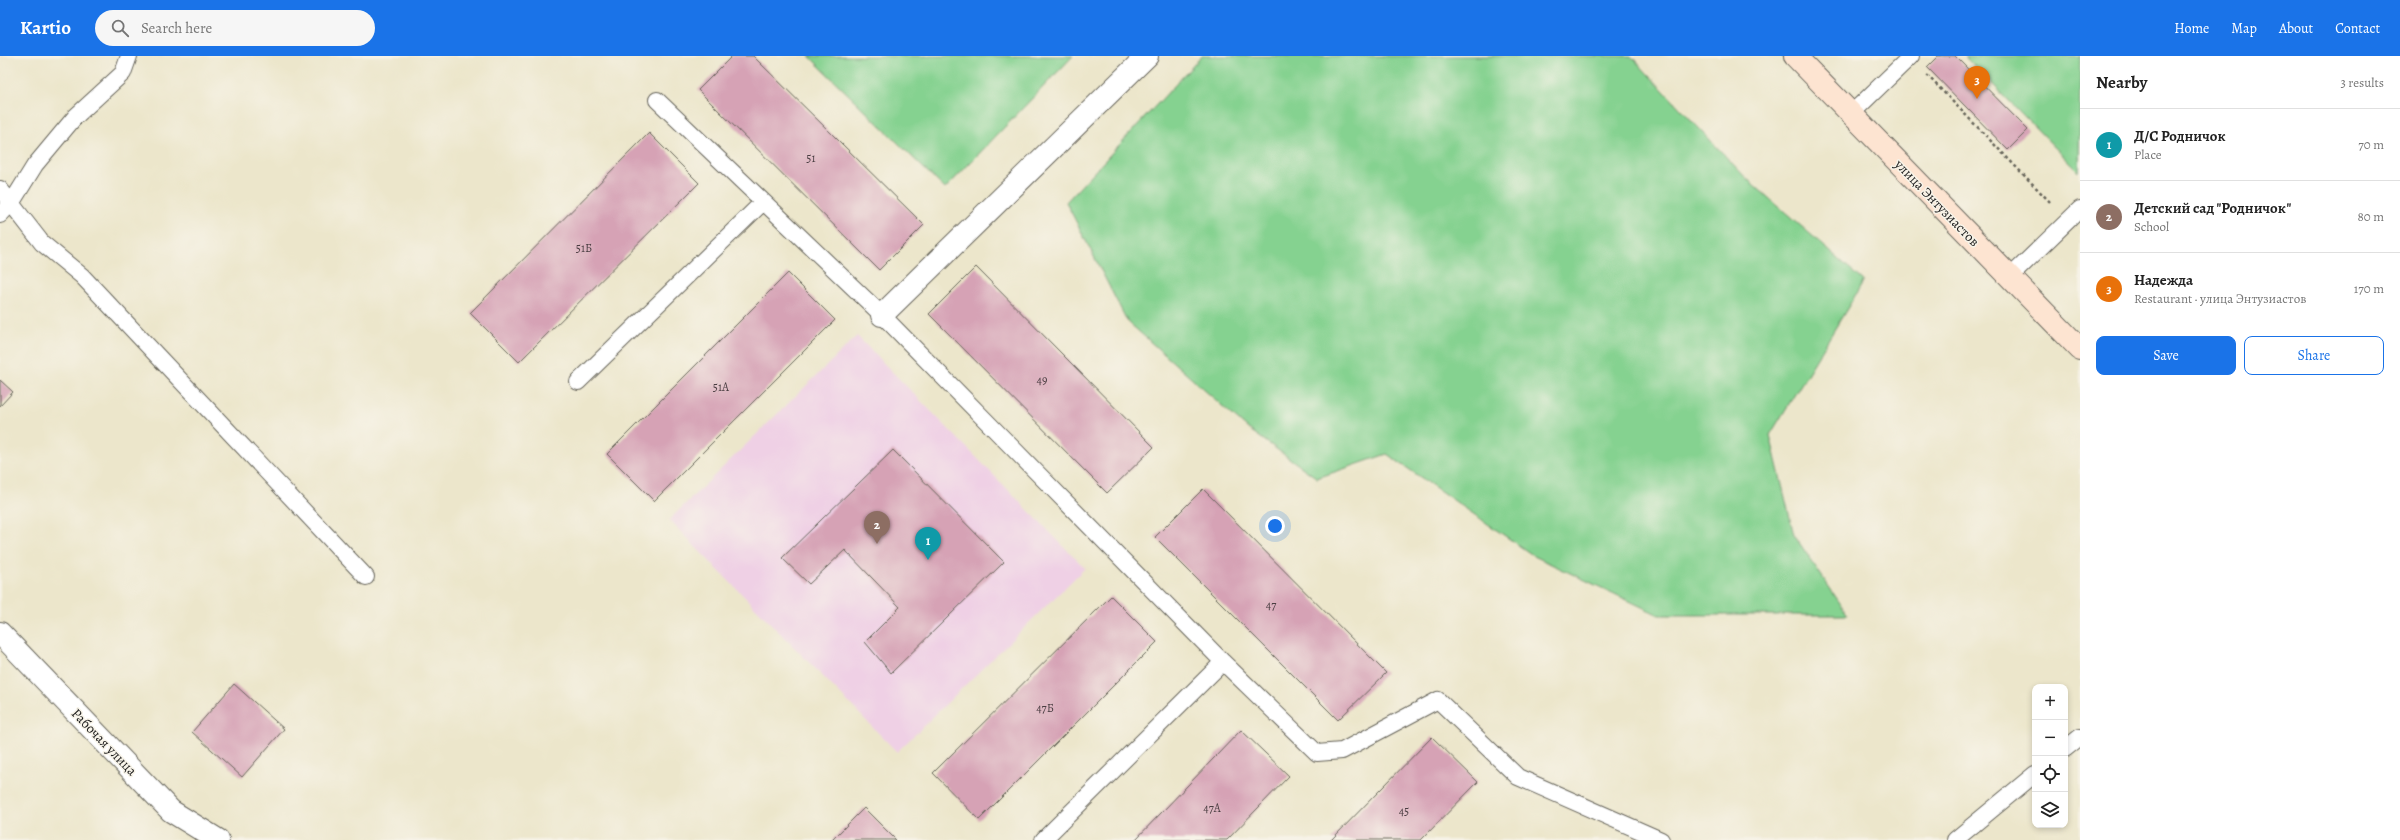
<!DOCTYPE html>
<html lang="en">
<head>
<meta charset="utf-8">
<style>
	body { margin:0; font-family:Alegreya,serif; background:#f6f6f6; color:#222 }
	.controls { position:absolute; right:12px; bottom:12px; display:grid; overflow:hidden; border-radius:8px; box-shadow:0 2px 6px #0003 }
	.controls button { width:36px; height:36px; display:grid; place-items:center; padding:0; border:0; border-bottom:1px solid #e0e0e0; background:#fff; color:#222; font:20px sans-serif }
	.you { position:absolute; left:1275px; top:470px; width:14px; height:14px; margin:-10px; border:3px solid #fff; border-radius:50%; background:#1a73e8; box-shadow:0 0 0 6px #1a73e833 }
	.badge { display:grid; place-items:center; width:26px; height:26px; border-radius:50%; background:#1a73e8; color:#fff; font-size:13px; font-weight:700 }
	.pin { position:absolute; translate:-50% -33px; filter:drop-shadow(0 1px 2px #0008) }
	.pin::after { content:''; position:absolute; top:21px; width:14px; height:12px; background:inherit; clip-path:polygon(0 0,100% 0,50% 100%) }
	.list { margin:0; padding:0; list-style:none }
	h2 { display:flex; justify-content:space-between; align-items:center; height:52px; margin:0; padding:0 16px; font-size:17px }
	h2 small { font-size:13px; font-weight:400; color:#767676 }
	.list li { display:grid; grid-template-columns:26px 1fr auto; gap:12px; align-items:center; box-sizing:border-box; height:72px; padding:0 16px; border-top:1px solid #e0e0e0 }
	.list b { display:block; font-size:15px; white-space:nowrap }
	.list p { margin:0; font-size:13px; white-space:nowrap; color:#767676 }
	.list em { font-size:13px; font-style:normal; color:#767676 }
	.actions { display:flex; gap:8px; padding:12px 16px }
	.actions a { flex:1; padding:9px 0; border:1px solid #1a73e8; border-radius:8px; text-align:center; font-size:14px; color:#1a73e8 }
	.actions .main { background:#1a73e8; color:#fff }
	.icon { flex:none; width:22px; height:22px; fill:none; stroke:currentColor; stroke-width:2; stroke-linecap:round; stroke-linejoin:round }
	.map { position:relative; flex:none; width:2080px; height:784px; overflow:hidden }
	header { display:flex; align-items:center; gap:24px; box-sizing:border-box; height:56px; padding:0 20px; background:#1a73e8; color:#fff }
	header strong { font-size:19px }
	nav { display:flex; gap:22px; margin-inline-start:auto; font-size:14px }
	.search { width:280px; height:36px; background:#f6f6f6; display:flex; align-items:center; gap:10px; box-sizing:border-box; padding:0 14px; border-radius:22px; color:#767676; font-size:15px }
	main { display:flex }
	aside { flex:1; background:#fff }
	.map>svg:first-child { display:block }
</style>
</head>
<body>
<header>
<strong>Kartio</strong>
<div class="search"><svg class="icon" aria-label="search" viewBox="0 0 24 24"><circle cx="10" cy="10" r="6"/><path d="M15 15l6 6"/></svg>Search here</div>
<nav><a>Home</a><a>Map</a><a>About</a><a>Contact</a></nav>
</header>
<main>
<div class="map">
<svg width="2080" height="784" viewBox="0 0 2080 784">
	<rect width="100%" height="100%" fill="#f7f3e8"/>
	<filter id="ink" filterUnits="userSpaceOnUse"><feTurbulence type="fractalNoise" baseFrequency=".025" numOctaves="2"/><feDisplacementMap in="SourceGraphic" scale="8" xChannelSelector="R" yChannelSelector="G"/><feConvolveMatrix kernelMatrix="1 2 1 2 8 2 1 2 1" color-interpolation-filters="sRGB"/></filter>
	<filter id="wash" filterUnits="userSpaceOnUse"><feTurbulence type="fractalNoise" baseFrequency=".012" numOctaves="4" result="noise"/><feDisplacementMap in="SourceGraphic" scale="16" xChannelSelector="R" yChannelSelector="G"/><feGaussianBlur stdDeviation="0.9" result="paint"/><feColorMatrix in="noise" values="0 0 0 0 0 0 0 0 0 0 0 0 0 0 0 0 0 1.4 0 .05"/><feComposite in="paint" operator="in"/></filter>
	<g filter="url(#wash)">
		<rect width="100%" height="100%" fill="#ece6cb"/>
		<path fill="#efd0e5" d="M857 280 1085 512 897 696 669 464Z"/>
		<path fill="#85d290" stroke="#507756" d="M809 0H1073L945 133Z
			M1202 0H1631L1746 122 1864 225 1770 379 1794 479 1848 559H1659L1534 500 1387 398 1317 422 1247 372 1127 265 1066 146Z
			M1965 0H2080L2079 116Z"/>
		<g id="blocks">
			<path fill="#d6a2b5" d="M732 0H753L924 169 879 214 698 34Z
				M1938 0H1955L2028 74 2008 94 1927 11Z
				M649 77 699 127 519 306 470 257Z
				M976 211 1154 391 1107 437 929 258Z
				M788 217 835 264 654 445 607 398Z
				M0 324 13 336 0 350Z
				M893 394 1004 506 891 617 865 586 900 551 845 494 809 528 782 502Z
				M1203 433 1386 617 1338 664 1155 481Z
				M1111 540 1157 586 979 764 933 717Z
				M234 628 284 673 242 721 192 676Z
				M1241 674 1289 720 1227 784H1135Z
				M1432 681 1478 726 1421 784H1331Z
				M864 752 896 784H832Z"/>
		</g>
	</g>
	<g filter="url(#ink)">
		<use href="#blocks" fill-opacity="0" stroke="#656359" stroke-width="1"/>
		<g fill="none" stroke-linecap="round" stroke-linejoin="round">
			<g stroke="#656359" stroke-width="18">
				<path id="lane" d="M657 44 882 259 1223 606 1317 697 1342 695 1438 644 1518 721 1661 784
					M1851 58 1911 0
					M0 133 42 187 82 220 366 521
					M0 159 12 146 35 109 75 61 123 17 129 0
					M2009 222 2080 153
					M578 326 763 146
					M2065 693 2080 681
					M1043 784 1223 606
					M1955 784 2035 718"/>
			</g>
			<g stroke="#656359" stroke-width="24">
				<path id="street" d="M882 259 1147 0
					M0 577 171 755 218 784"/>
			</g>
			<g stroke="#656359" stroke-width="24">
				<path id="secondary" d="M1795 0 2080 293"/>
			</g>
			<path stroke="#656359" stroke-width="2.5" stroke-dasharray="3 3" stroke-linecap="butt" d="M1927 19 2050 146"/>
			<use href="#lane" stroke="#fff" stroke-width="16"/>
			<use href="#street" stroke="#fff" stroke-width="22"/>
			<use href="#secondary" stroke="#fde4d1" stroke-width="22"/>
		</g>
	</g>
	<g text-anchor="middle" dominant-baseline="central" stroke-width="3" stroke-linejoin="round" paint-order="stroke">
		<g font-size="12" fill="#4a3e42">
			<text x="811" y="102">51</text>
			<text x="584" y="192">51Б</text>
			<text x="1042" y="324">49</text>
			<text x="721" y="331">51А</text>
			<text x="1271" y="549">47</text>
			<text x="1045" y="652">47Б</text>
			<text x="1212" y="752">47А</text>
			<text x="1404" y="755">45</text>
		</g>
		<g font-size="14" fill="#1c1c1c" stroke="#f7f3e8">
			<text transform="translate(1937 147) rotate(46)">улица Энтузиастов</text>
			<text transform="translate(104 686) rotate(46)">Рабочая улица</text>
		</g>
	</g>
</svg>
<div class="controls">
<button>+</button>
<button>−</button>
<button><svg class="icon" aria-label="locate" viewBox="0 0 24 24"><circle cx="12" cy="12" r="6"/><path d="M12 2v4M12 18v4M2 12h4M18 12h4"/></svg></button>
<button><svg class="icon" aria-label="layers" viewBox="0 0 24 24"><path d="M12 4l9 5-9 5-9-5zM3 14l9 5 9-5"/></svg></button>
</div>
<div class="you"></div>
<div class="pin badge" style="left:928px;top:504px;background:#0f9aa8">1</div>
<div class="pin badge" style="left:877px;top:488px;background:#8d6e63">2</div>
<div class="pin badge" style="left:1977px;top:43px;background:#e8710a">3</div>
</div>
<aside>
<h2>Nearby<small>3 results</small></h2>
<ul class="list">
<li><span class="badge" style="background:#0f9aa8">1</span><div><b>Д/С Родничок</b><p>Place</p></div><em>70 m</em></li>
<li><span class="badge" style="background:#8d6e63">2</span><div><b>Детский сад &quot;Родничок&quot;</b><p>School</p></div><em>80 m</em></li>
<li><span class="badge" style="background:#e8710a">3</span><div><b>Надежда</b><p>Restaurant · улица Энтузиастов</p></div><em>170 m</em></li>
</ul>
<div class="actions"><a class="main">Save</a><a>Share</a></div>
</aside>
</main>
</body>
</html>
